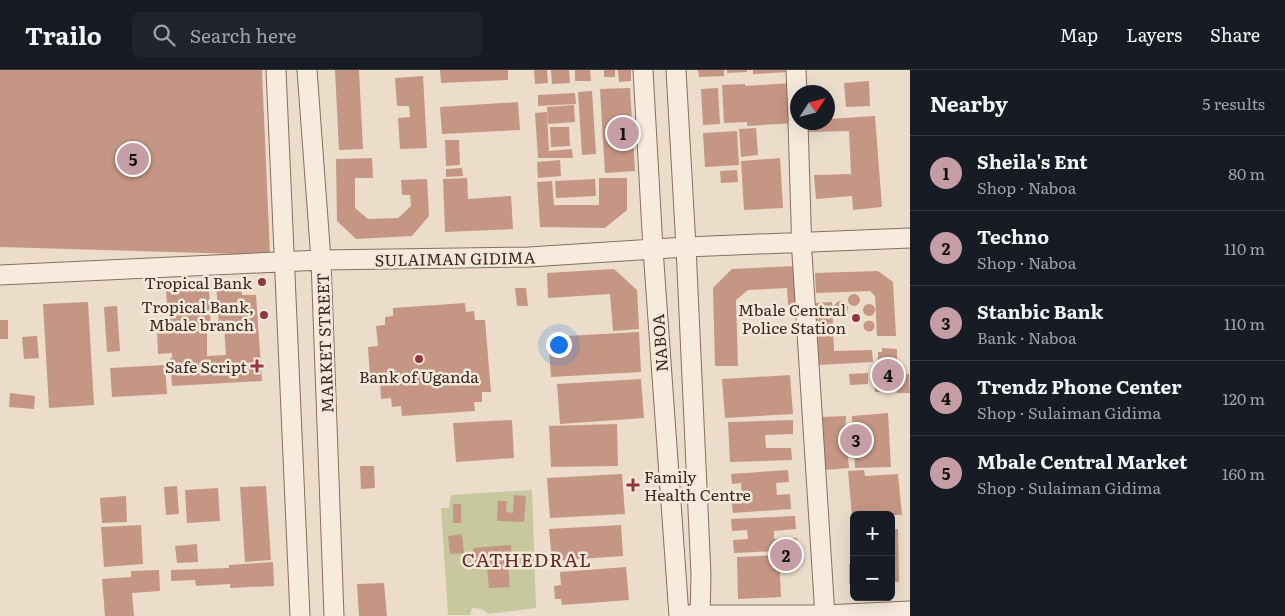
<!DOCTYPE html>
<html lang="en">
<head>
<meta charset="utf-8">
<style>
	body { margin:0; font-family:Literata,serif; background:#20242c; color:#f1f3f6 }
	.controls { position:absolute; right:15px; bottom:15px; display:grid; overflow:hidden; border-radius:8px; box-shadow:0 5px 20px #0002 }
	.controls button { width:45px; height:45px; display:grid; place-items:center; padding:0; border:0; border-bottom:1px solid #363941; background:#171b24; color:#f1f3f6; font:25px sans-serif }
	.compass { position:absolute; left:790px; top:15px; width:45px; height:45px; border-radius:50%; background:#171b24; box-shadow:0 5px 20px #0002; rotate:54deg }
	.you { position:absolute; left:558px; top:274px; width:18px; height:18px; margin:-12px; border:4px solid #fff; border-radius:50%; background:#1a73e8; box-shadow:0 0 0 8px #1a73e833 }
	.badge { display:grid; place-items:center; width:32px; height:32px; border-radius:50%; background:#c59ea5; color:#111; font-size:16px; font-weight:700 }
	.pin { position:absolute; translate:-50% -50%; border:2px solid #fff; box-shadow:0 1px 5px #0006 }
	.list { margin:0; padding:0; list-style:none }
	h2 { display:flex; justify-content:space-between; align-items:center; height:65px; margin:0; padding:0 20px; font-size:21px }
	h2 small { font-size:16px; font-weight:400; color:#9ea1a6 }
	.list li { display:grid; grid-template-columns:32px 1fr auto; gap:15px; align-items:center; box-sizing:border-box; height:75px; padding:0 20px; border-top:1px solid #363941 }
	.list b { display:block; font-size:19px; white-space:nowrap }
	.list p { margin:0; font-size:16px; white-space:nowrap; color:#9ea1a6 }
	.list em { font-size:16px; font-style:normal; color:#9ea1a6 }
	.icon { flex:none; width:28px; height:28px; fill:none; stroke:currentColor; stroke-width:2; stroke-linecap:round; stroke-linejoin:round }
	.map { position:relative; flex:none; width:910px; height:546px; overflow:hidden }
	header { display:flex; align-items:center; gap:30px; box-sizing:border-box; height:70px; padding:0 25px; background:#171b24; border-bottom:1px solid #363941 }
	header strong { font-size:24px }
	nav { display:flex; gap:28px; margin-inline-start:auto; font-size:18px }
	.search { width:350px; height:45px; background:#20242c; display:flex; align-items:center; gap:12px; box-sizing:border-box; padding:0 18px; border-radius:8px; color:#9ea1a6; font-size:19px }
	main { display:flex }
	aside { flex:1; background:#171b24 }
	.map>svg:first-child { display:block }
</style>
</head>
<body>
<header>
<strong>Trailo</strong>
<div class="search"><svg class="icon" aria-label="search" viewBox="0 0 24 24"><circle cx="10" cy="10" r="6"/><path d="M15 15l6 6"/></svg>Search here</div>
<nav><a>Map</a><a>Layers</a><a>Share</a></nav>
</header>
<main>
<div class="map">
<svg width="910" height="546" viewBox="0 0 910 546">
	<rect width="100%" height="100%" fill="#ebddca"/>
	<path fill="#c8c89f" d="M532 420 536 538 488 544 482 539 472 538 470 545H448L441 438H449L451 425Z"/>
	<path fill="#c59684" d="M0 0H262L270 185 0 177Z
		M335 0H359L363 79 339 80Z
		M440 0H508V10L441 13Z
		M534 0H547L548 13 535 14Z
		M551 0H569L570 13 552 14Z
		M575 0H590L591 11H575Z
		M604 0H615V7H604Z
		M618 0H631V11L619 12Z
		M698 0H724V6L699 7Z
		M727 0H747V2L727 3Z
		M753 0H790V2L753 4Z
		M423 6 427 78 400 79 398 48 410 47 409 36H397L395 8Z
		M869 11 870 36 846 37 844 13Z
		M792 13 794 53 747 56V52L724 53 722 15 745 14V16Z
		M630 18 635 101 605 103 600 19Z
		M718 18 720 54 703 55 701 19Z
		M592 21 596 84 582 85 578 22Z
		M575 23 576 34 538 36V25Z
		M518 32 520 60 442 64 440 37Z
		M574 35 575 52 548 54 547 37Z
		M547 42 549 81 572 79 573 88H538L535 43Z
		M875 46 882 137 853 140 852 126 816 129 814 105 851 104 849 61 807 62 806 52H828V49Z
		M550 57H569L570 76 551 77Z
		M756 58 758 85 741 87 739 59Z
		M737 61 739 95 705 97 703 63Z
		M445 70H459L460 95 446 96Z
		M372 88 373 108H355V138L368 149 398 148 411 136 410 125H402L401 110 427 109 429 146 412 166 356 169 337 151 336 89Z
		M780 88 783 138 744 140 741 91Z
		M560 90 561 106 538 108 537 92Z
		M462 98 463 106 446 107V99Z
		M737 100 738 112 721 113 720 101Z
		M467 108 468 129 511 126 513 159 445 162 443 109Z
		M599 108H627V140L605 158 540 157 537 112 552 111 554 135H599Z
		M595 109 596 126 556 128 555 111Z
		M797 196 799 235H788L787 218 748 220 736 230 738 296H715L713 218 732 199Z
		M614 199 637 220 639 259 613 261 610 224 548 228 547 203Z
		M878 201 893 212 896 266H877L875 226 870 221 816 223 815 203Z
		M241 211 242 225H256L262 311 172 316 170 288H172V283L158 284 157 262 207 259V286L226 285 224 256H219L216 213Z
		M515 218H526L528 236H517Z
		M209 219 211 258 169 260 166 221Z
		M848 230a6 6 0 1 1 12 0a6 6 0 1 1-12 0Z
		M834 238a7 7 0 1 1 14 0a7 7 0 1 1-14 0Z
		M88 232 94 335 49 338 43 234Z
		M832 232 834 281 872 280 873 292 818 295 815 233Z
		M465 233 466 242 474 241 475 250H485L491 322H482V332H474L475 341 402 346 401 336 392 337 391 328 381 329 380 309 370 310 368 277 378 276 376 256 385 255V247L393 246V238Z
		M863 240a6 6 0 1 1 12 0a6 6 0 1 1-12 0Z
		M117 236 120 281 107 282 104 237Z
		M0 250H8V269H0Z
		M863.5 256a5.5 5.5 0 1 1 11 0a5.5 5.5 0 1 1-11 0Z
		M639 262 641 302 551 307 548 267Z
		M37 266 39 288 24 289 22 267Z
		M882 278 897 279V291H878V282H882Z
		M165 295 167 324 112 327 110 298Z
		M892 302 894 321 875 322 874 303Z
		M868 303V314L850 315 849 304Z
		M909 304 910 323H897L896 305Z
		M790 305 793 344 725 348 722 309Z
		M641 309 644 348 560 354 557 314Z
		M10 323 35 326 34 339 9 337Z
		M888 343 891 397 855 398 854 378 847 379 849 398 824 400 822 347 846 346 845 363 852 362V346Z
		M512 350 514 388 456 392 453 353Z
		M793 350V364L765 365 766 378H791L792 390 730 392 728 352Z
		M617 354 618 396 551 397 549 356Z
		M360 396H374L375 418 361 419Z
		M788 400 789 412 776 413 777 425 790 424 791 439 733 443 731 429 742 428 741 413 732 414 731 404Z
		M864 400 865 406 898 404 902 445H854L852 446 848 401Z
		M622 404 625 444 550 448 547 408Z
		M177 416 179 444 166 445 164 417Z
		M266 416 271 490 245 492 240 417Z
		M218 418 220 451 187 453 185 420Z
		M514 425 526 426 524 452 497 451 498 431H507L506 442 513 443Z
		M126 426 127 452 102 453 100 428Z
		M453 434H461V453H453Z
		M795 446 796 459 774 461V469L797 468 798 480 734 483 733 470 748 469 747 460 732 461 731 449Z
		M141 455 143 494 104 497 101 457Z
		M621 455 623 486 552 491 549 459Z
		M891 459H898L899 512H891Z
		M462 464 464 483 450 484 448 466Z
		M197 474 198 492 177 493 175 476Z
		M511 475 512 494H508L510 517 489 518 487 499 474 500 473 478Z
		M779 485 781 527 738 529 737 487Z
		M273 492 274 516 230 518V514L196 516 195 510 171 511V500L229 498V495Z
		M849 494H854V514H849Z
		M626 497 629 530 562 535 561 529H555L554 516 561 515 560 502Z
		M159 500 160 521 132 523 134 546H105L102 509 131 507V501Z
		M384 513 387 546H359L357 514Z"/>
	<g fill="none" stroke-linecap="round" stroke-linejoin="round">
		<g stroke="#866f60" stroke-width="21">
			<path id="minor" d="M276 0 300 546
				M307 0 321 190 334 546
				M643 0 653 179 679 546
				M676 0 686 177 701 505 700 546
				M796 0 798 48
				M798 52 802 184 825 546
				M0 205 321 190 529 187 686 177 910 168
				M689 545H824L910 541"/>
		</g>
		<use href="#minor" stroke="#f6ebdd" stroke-width="19"/>
	</g>
	<g fill="#903542" stroke="#f3e8d9" stroke-width="2">
		<circle cx="262" cy="212" r="5"/>
		<circle cx="264" cy="245" r="5"/>
		<circle cx="856" cy="248" r="5"/>
		<circle cx="419" cy="289" r="5"/>
		<path d="M254.5 288.5h5v5h5v5h-5v5h-5v-5h-5v-5h5z"/>
		<path d="M630.5 407.5h5v5h5v5h-5v5h-5v-5h-5v-5h5z"/>
	</g>
	<g text-anchor="middle" dominant-baseline="central" stroke-width="5" stroke-linejoin="round" paint-order="stroke">
		<g font-size="16" fill="#382a22" stroke="#f3e8d9">
			<text transform="translate(455 188) rotate(-1)">SULAIMAN GIDIMA</text>
			<text transform="translate(324 273) rotate(-92)">MARKET STREET</text>
			<text transform="translate(659 273) rotate(-94)">NABOA</text>
		</g>
		<g font-size="16" fill="#382a22" stroke="#f3e8d9" text-anchor="end">
			<text x="252" y="212">Tropical Bank</text>
			<text x="254" y="236">Tropical Bank,<tspan x="254" dy="18">Mbale branch</tspan></text>
			<text x="846" y="239">Mbale Central<tspan x="846" dy="18">Police Station</tspan></text>
			<text x="247" y="296">Safe Script</text>
			<text x="419" y="306" text-anchor="middle">Bank of Uganda</text>
			<text x="644" y="406" text-anchor="start">Family<tspan x="644" dy="18">Health Centre</tspan></text>
		</g>
		<g font-size="19" letter-spacing="1" fill="#612a25" stroke="#f3e8d9">
			<text x="527" y="489">CATHEDRAL</text>
		</g>
	</g>
</svg>
<div class="controls">
<button>+</button>
<button>−</button>
</div>
<svg class="compass" viewBox="-18 -18 36 36"><path d="M0-13l5 13h-10z" fill="#e53935"/><path d="M0 13l5-13h-10z" fill="#9ea1a6"/></svg>
<div class="you"></div>
<div class="pin badge" style="left:623px;top:63px">1</div>
<div class="pin badge" style="left:786px;top:485px">2</div>
<div class="pin badge" style="left:856px;top:370px">3</div>
<div class="pin badge" style="left:888px;top:305px">4</div>
<div class="pin badge" style="left:133px;top:89px">5</div>
</div>
<aside>
<h2>Nearby<small>5 results</small></h2>
<ul class="list">
<li><span class="badge">1</span><div><b>Sheila's Ent</b><p>Shop · Naboa</p></div><em>80 m</em></li>
<li><span class="badge">2</span><div><b>Techno</b><p>Shop · Naboa</p></div><em>110 m</em></li>
<li><span class="badge">3</span><div><b>Stanbic Bank</b><p>Bank · Naboa</p></div><em>110 m</em></li>
<li><span class="badge">4</span><div><b>Trendz Phone Center</b><p>Shop · Sulaiman Gidima</p></div><em>120 m</em></li>
<li><span class="badge">5</span><div><b>Mbale Central Market</b><p>Shop · Sulaiman Gidima</p></div><em>160 m</em></li>
</ul>
</aside>
</main>
</body>
</html>
